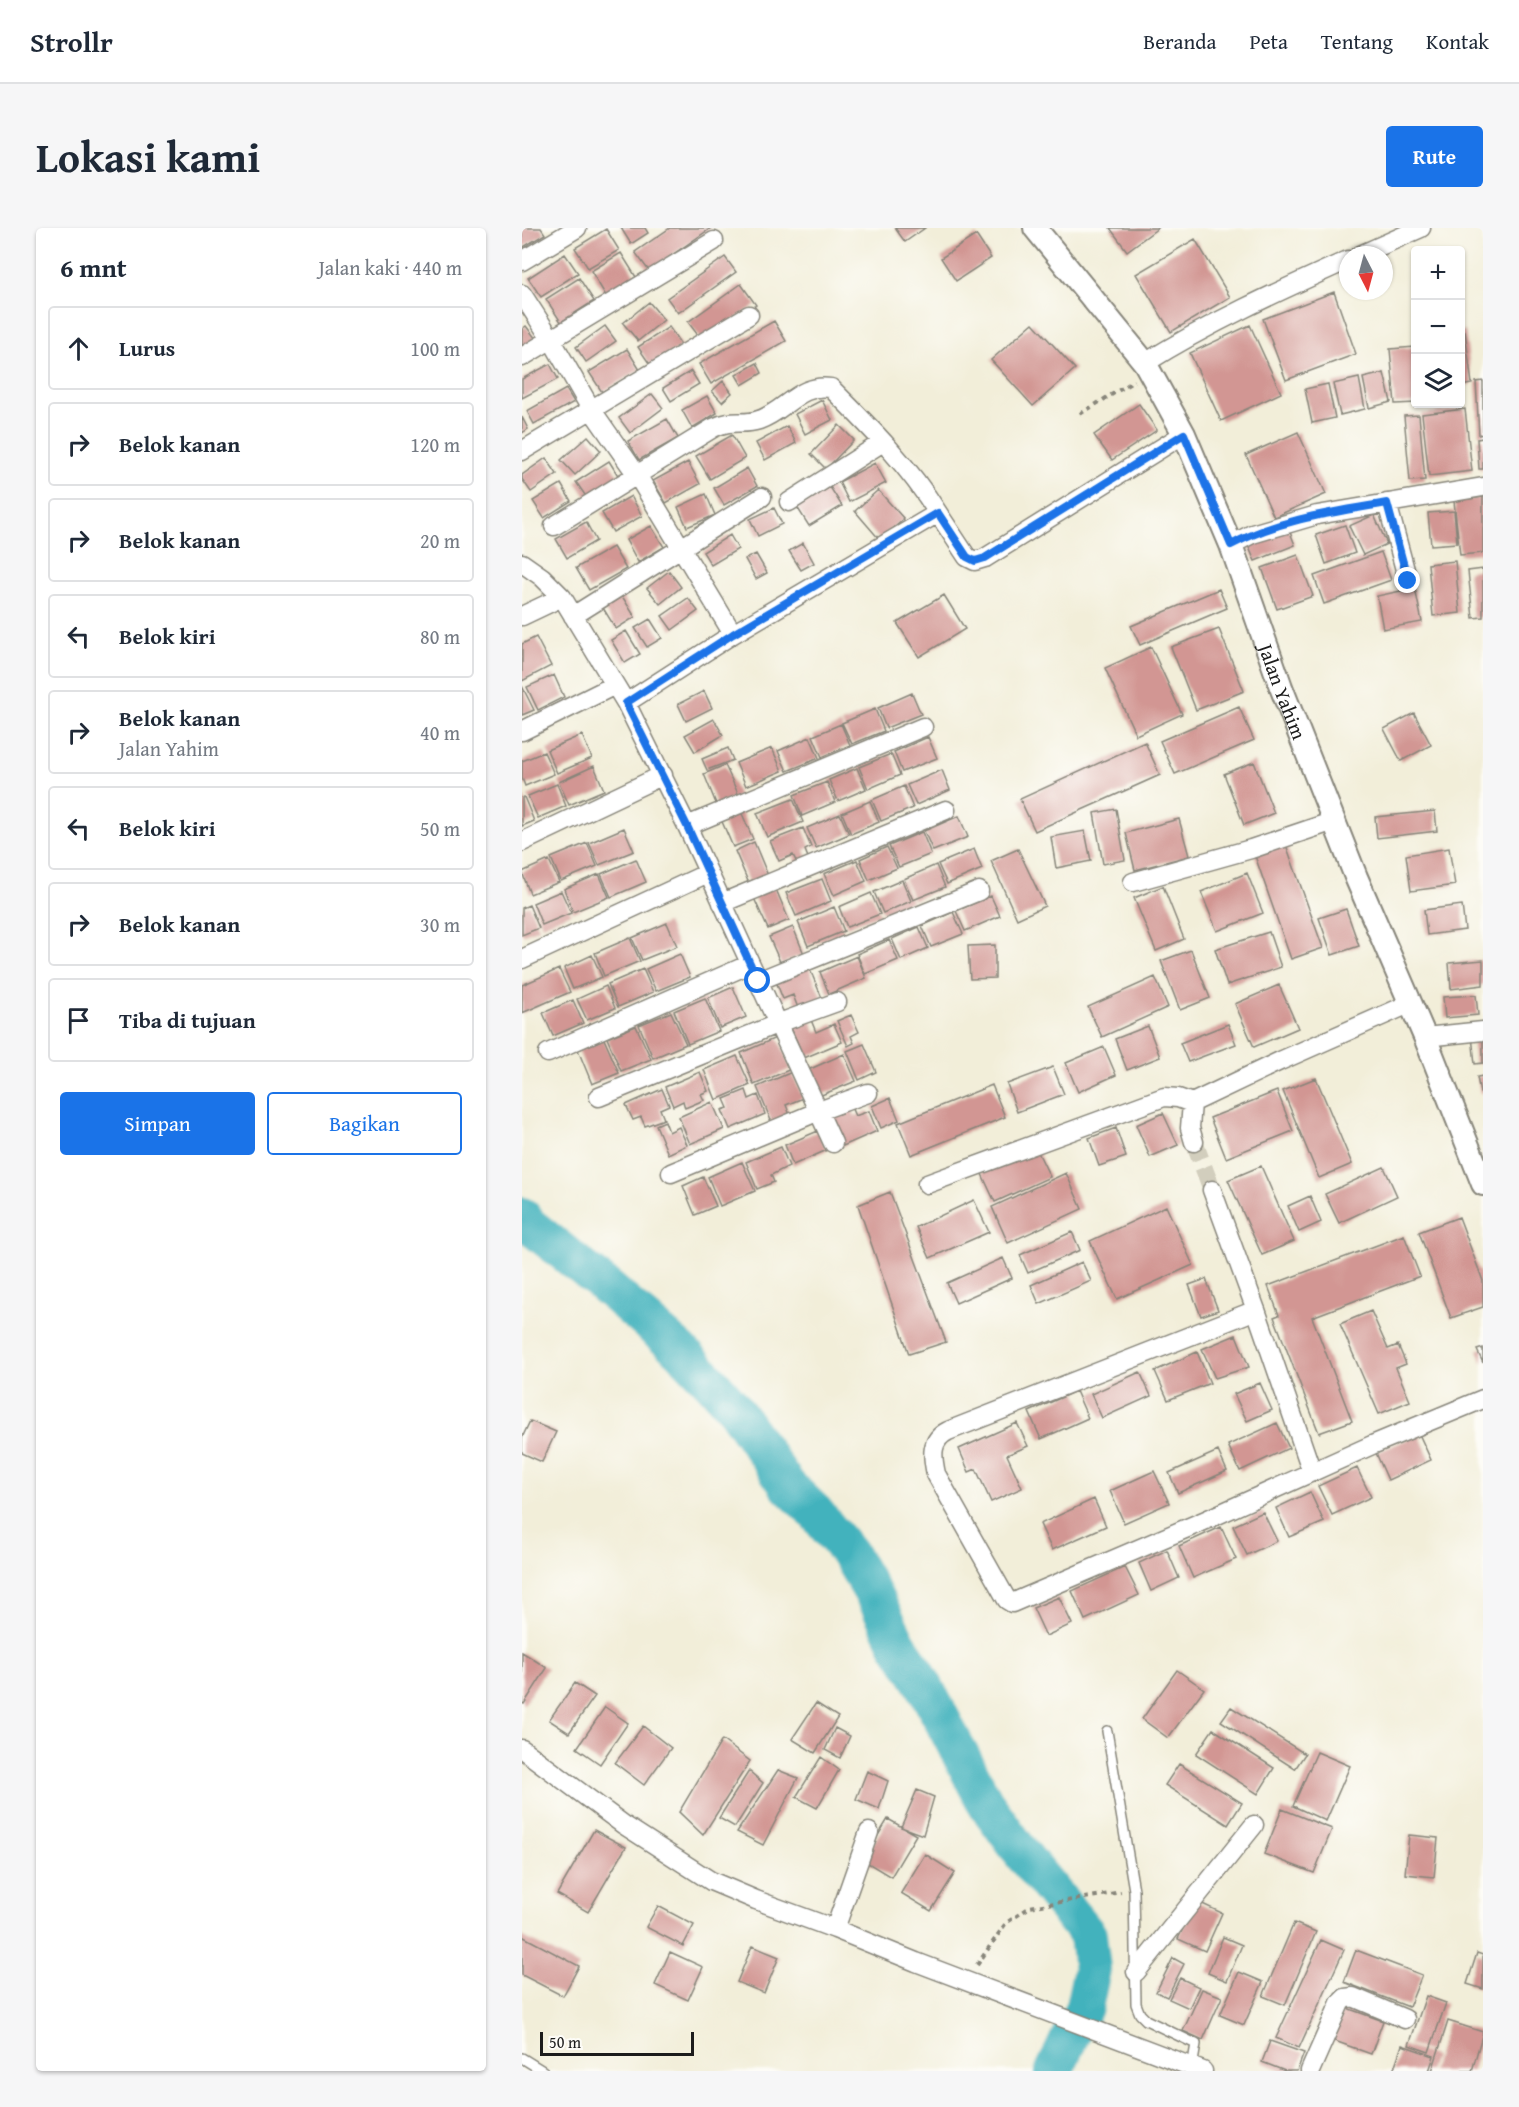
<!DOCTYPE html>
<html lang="id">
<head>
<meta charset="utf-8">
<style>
	body { margin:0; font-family:"Gentium Book Plus",serif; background:#f6f6f7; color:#1f2937 }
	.controls { position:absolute; right:18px; top:18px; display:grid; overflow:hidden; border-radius:6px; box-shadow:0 2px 4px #0004 }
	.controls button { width:54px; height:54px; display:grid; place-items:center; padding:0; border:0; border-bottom:2px solid #e0e1e3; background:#fff; color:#1f2937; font:30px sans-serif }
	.compass { position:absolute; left:817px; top:18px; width:54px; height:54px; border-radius:50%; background:#fff; box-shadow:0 2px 4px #0004; rotate:174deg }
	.scale { position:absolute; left:18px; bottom:15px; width:154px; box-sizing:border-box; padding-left:6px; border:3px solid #1c1c1c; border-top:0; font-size:16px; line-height:21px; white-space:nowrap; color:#1c1c1c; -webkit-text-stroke:4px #fdfcf7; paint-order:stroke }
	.stop { position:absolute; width:18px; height:18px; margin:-14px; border:4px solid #1a73e8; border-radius:50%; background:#fff }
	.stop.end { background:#1a73e8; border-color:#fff; box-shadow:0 2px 6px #0008 }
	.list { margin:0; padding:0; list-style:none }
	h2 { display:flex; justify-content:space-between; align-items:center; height:78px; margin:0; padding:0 24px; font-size:26px }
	h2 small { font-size:20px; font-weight:400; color:#747a83 }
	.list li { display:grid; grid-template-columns:39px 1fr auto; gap:18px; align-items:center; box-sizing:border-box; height:84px; margin:0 12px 12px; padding:0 12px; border:2px solid #e0e1e3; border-radius:6px }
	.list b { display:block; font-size:22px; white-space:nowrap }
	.list p { margin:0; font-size:20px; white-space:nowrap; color:#747a83 }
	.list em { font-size:20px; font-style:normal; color:#747a83 }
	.actions { display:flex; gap:12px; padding:18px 24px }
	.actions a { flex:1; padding:14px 0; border:2px solid #1a73e8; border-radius:6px; text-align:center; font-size:21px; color:#1a73e8 }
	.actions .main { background:#1a73e8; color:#fff }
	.icon { flex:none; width:33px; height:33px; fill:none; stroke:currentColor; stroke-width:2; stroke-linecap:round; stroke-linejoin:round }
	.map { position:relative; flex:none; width:961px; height:1843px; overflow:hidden; border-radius:6px }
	header { display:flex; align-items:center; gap:36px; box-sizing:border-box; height:84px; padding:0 30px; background:#fff; border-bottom:2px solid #e0e1e3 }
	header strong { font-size:28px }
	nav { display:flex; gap:33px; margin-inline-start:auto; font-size:21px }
	.intro { display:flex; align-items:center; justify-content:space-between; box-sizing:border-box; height:144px; padding:0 36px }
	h1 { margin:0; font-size:42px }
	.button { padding:15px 27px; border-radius:6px; background:#1a73e8; color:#fff; font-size:21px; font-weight:700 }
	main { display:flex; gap:36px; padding:0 36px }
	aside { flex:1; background:#fff; border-radius:6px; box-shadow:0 2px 4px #0004 }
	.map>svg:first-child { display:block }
</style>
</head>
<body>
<header>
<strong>Strollr</strong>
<nav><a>Beranda</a><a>Peta</a><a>Tentang</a><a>Kontak</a></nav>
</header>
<div class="intro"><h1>Lokasi kami</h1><a class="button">Rute</a></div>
<main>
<aside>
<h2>6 mnt<small>Jalan kaki · 440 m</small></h2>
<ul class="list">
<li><svg class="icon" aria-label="ahead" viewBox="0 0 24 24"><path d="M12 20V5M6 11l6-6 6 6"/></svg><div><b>Lurus</b></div><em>100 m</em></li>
<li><svg class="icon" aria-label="right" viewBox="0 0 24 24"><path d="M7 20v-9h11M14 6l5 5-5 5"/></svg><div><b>Belok kanan</b></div><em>120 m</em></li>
<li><svg class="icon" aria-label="right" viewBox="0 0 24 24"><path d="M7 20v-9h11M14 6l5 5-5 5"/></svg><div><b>Belok kanan</b></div><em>20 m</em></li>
<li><svg class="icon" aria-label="left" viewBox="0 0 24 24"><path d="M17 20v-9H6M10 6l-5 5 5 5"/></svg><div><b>Belok kiri</b></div><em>80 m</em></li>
<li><svg class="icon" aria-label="right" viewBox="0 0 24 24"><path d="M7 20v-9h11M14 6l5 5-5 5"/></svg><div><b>Belok kanan</b><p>Jalan Yahim</p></div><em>40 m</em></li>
<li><svg class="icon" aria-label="left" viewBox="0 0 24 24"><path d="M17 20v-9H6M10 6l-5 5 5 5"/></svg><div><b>Belok kiri</b></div><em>50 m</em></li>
<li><svg class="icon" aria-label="right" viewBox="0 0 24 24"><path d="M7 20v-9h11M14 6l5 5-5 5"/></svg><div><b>Belok kanan</b></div><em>30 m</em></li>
<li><svg class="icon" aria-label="arrive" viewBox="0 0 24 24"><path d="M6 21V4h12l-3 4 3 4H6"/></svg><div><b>Tiba di tujuan</b></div></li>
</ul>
<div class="actions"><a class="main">Simpan</a><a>Bagikan</a></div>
</aside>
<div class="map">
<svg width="961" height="1843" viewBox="0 0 961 1843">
	<rect width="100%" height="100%" fill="#fdfcf7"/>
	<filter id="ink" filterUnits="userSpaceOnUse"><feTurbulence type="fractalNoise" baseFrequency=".0167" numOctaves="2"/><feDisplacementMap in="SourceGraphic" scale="12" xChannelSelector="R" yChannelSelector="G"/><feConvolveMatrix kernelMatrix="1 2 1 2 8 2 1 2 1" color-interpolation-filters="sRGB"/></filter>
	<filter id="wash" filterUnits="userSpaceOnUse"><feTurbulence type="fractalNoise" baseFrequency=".008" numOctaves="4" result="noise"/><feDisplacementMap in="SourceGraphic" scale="24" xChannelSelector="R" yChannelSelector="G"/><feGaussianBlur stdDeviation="1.35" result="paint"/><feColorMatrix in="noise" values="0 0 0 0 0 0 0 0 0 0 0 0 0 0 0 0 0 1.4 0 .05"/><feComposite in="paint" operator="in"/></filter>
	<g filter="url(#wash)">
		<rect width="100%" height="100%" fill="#f2eed9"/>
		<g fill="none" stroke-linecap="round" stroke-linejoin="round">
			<path stroke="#43b2bd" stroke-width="38" d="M0 988 7 997 81 1056 159 1123 189 1154 211 1179 266 1258 293 1284 328 1327 355 1373 376 1416 402 1457 464 1576 500 1626 566 1707 570 1741 562 1779 532 1843"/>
		</g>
		<g id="blocks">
			<path fill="#d29693" d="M0 0H19L23 6 0 20Z
				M99 0H123L126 5 109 16Z
				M148 0H189L127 43 113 24Z
				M373 0H403L383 14Z
				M588 0H636L605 23Z
				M84 1 97 22 66 40 53 20Z
				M454 7 469 30 434 53 419 30Z
				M673 11 708 69 649 104 614 46Z
				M99 25 114 49 84 68 69 43Z
				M43 26 56 45 19 69 6 50Z
				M203 29 214 44 156 85 145 70Z
				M57 50 72 73 39 94 24 71Z
				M219 56 234 77 181 114 166 94Z
				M812 64 834 126 764 152 741 91Z
				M127 74 142 92 116 113 101 95Z
				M252 93 264 113 189 156 177 136Z
				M511 95 553 141 511 178 469 132Z
				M728 97 759 165 699 193 668 125Z
				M4 98 14 111 0 121V101Z
				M83 98 94 113 64 134 54 119Z
				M147 99 160 118 129 138 116 119Z
				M938 103H943L950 156 938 158Z
				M893 119 894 175 873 176 868 121Z
				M105 121 118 142 80 164 67 144Z
				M235 135 240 145 220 157 214 147Z
				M28 136 36 151 0 170V151Z
				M169 143 177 156 149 173 141 160Z
				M862 145 869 174 847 180 841 150Z
				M837 150 843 181 818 187 811 156Z
				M201 153 210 165 200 174 190 163Z
				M961 153V206L957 207 954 154Z
				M806 156 813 190 790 195 783 161Z
				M44 161 52 174 12 196 5 183Z
				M130 166 141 180 108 205 97 190Z
				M185 168 195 185 170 200 160 182Z
				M300 172 310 192 283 206 273 186Z
				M617 176 635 202 590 232 572 207Z
				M943 181 950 243 907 248 900 186Z
				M897 187 903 252 888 253 882 188Z
				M0 189 6 201 0 205Z
				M145 191 156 210 117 232 106 213Z
				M317 197 332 212 304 241 289 226Z
				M265 198 274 215 243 232 234 215Z
				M776 204 804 266 752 289 724 227Z
				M210 207 223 230 188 251 174 228Z
				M66 208 79 223 53 247 39 232Z
				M961 210V241H957L955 211Z
				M24 230 35 246 9 264 0 251V247Z
				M87 233 97 249 65 270 54 254Z
				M166 234 178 256 144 275 131 253Z
				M353 235 364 255 327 274 317 254Z
				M225 240 235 258 202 277 192 260Z
				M39 256 49 273 22 290 11 273Z
				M308 259 320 278 287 298 275 279Z
				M356 262 382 291 358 312 333 283Z
				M184 266 193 287 165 299 156 279Z
				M109 268 120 288 91 304 80 285Z
				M961 269V325L938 327 932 273Z
				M252 280 260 296 236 308 228 291Z
				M932 283 935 315 909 317 906 285Z
				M852 287 865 316 841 327 827 298Z
				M64 294 74 313 45 330 34 311Z
				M823 297 833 325 804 336 794 307Z
				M129 298 142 319 116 334 104 312Z
				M766 299 773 317 733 333 725 315Z
				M208 307 216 321 189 337 181 324Z
				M281 315 292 335 279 342 267 323Z
				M91 319 104 341 67 362 54 340Z
				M859 324 869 352 802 376 792 348Z
				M234 326 245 345 234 351 223 331Z
				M776 327 791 368 755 381 740 340Z
				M933 333 938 385 911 388 906 336Z
				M961 341V389L951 390 946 343Z
				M147 343 159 359 138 376 125 360Z
				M893 360 900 394 861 401 855 368Z
				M697 361 705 380 618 417 609 398Z
				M422 367 443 401 397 429 375 395Z
				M100 368 113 389 94 401 81 380Z
				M166 370 176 383 150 402 140 388Z
				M128 391 140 410 125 419 113 400Z
				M697 401 722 463 674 482 649 419Z
				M104 403 118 426 103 435 89 412Z
				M14 409 29 438 0 453V416Z
				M629 419 660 486 614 507 583 440Z
				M32 447 42 469 16 482 5 459Z
				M0 458 12 482 0 487Z
				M182 463 190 480 164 493 156 476Z
				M390 465 399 486 364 500 356 480Z
				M717 479 732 512 653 546 638 513Z
				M353 481 362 503 330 516 320 495Z
				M892 485 909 517 879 533 862 501Z
				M192 491 201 507 173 524 163 507Z
				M319 496 328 517 300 529 291 508Z
				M60 507 70 530 35 545 25 522Z
				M288 509 297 530 265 543 256 523Z
				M406 509 415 530 380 544 372 524Z
				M623 514 638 547 513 603 498 571Z
				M206 520 211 532 185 542 180 531Z
				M250 520 260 543 224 558 214 535Z
				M22 524 32 546 3 558 0 550V533Z
				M369 526 378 547 346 561 337 539Z
				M732 534 752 585 722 597 702 546Z
				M203 537 217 568 195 578 182 546Z
				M72 538 82 562 47 577 37 554Z
				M335 540 344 561 316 573 307 552Z
				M420 542 428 562 394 577 385 557Z
				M305 554 313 574 280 588 272 567Z
				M35 556 44 578 16 590 6 568Z
				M382 558 391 580 359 593 350 572Z
				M2 569 12 593 0 598V570Z
				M271 571 281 594 245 609 235 585Z
				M348 573 357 594 329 606 320 585Z
				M218 581 231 611 211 619 198 589Z
				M594 581 603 632 581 636 572 585Z
				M913 583 915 603 855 610 853 589Z
				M318 586 327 606 294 620 285 600Z
				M437 588 446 609 411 623 402 603Z
				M657 591 667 628 613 642 604 605Z
				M102 600 112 623 77 637 67 615Z
				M281 600 289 619 283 622 287 632 276 637 271 627 257 633 248 613Z
				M563 603 569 633 534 640 529 609Z
				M400 604 409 626 377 639 367 618Z
				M232 614 247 650 228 658 213 623Z
				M763 614 801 720 769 731 732 625Z
				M65 615 75 638 39 653 29 630Z
				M365 619 375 640 347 652 338 631Z
				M927 620 933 657 889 663 884 627Z
				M452 621 460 641 425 656 416 636Z
				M496 621 523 678 495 691 469 633Z
				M114 631 124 654 89 669 79 646Z
				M27 632 37 654 8 666 0 644Z
				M335 632 344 653 312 667 302 646Z
				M414 637 423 659 391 672 382 651Z
				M725 645 741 685 695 703 679 664Z
				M77 646 87 669 51 684 42 661Z
				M300 651 309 673 274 688 264 665Z
				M380 652 389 673 361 685 352 664Z
				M641 658 662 711 634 723 612 670Z
				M253 659 267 692 246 701 231 668Z
				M39 663 49 685 20 697 11 675Z
				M349 665 358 686 325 699 317 679Z
				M469 668 478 688 443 703 434 683Z
				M7 677 17 700 0 707V680Z
				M940 677 943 702 905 707 902 682Z
				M312 679 322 703 286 718 276 694Z
				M824 681 837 718 810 727 797 690Z
				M431 684 441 706 409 719 400 698Z
				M145 695 155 718 120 732 110 710Z
				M271 699 282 726 259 736 247 709Z
				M397 699 406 720 379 732 370 711Z
				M747 704 759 739 705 757 693 721Z
				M108 710 118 733 82 748 73 725Z
				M367 712 376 732 343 746 335 726Z
				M473 717V750L448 751 446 718Z
				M669 722 688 770 658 782 639 733Z
				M158 726 168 749 134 763 124 741Z
				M70 727 80 749 51 761 42 740Z
				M335 728 344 750 307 766 298 744Z
				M961 732V757L929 761 927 735Z
				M286 737 300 770 276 780 271 767 261 771 253 751Z
				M37 741 48 764 0 785V757Z
				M121 741 131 764 96 779 86 756Z
				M633 749 646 779 580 809 566 779Z
				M757 757 776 800 732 819 713 776Z
				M84 758 93 780 65 792 55 771Z
				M211 759 224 789 198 800 186 770Z
				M954 767 956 787 923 790 921 769Z
				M183 770 197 803 166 816 152 783Z
				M51 772 61 795 31 808 21 785Z
				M149 784 164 816 131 830 117 797Z
				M329 787 337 804 329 808 332 815 326 818 315 793Z
				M289 792 294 804 312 796 320 814 282 830 269 800Z
				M706 796 714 816 666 834 658 815Z
				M114 798 129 831 99 843 85 810Z
				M626 798 638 829 605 842 593 811Z
				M961 807V835L953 836 950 808Z
				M256 809 269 841 232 857 219 825Z
				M82 811 97 845 70 856 56 822Z
				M342 816 354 844 337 852 325 823Z
				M582 819 594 847 556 864 544 835Z
				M322 826 334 853 297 868 286 842Z
				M215 828 228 857 194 872 182 842Z
				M531 839 542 866 495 884 485 856Z
				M178 844 186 863 179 866 182 872 163 880 161 873 151 878 143 859Z
				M270 844 281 870 264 877 268 887 250 895 235 859Z
				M961 848V865H958L955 849Z
				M794 850 830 936 797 950 761 863Z
				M470 857 483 889 389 927 376 895Z
				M140 861 147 877 138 881 142 891 123 898 119 889 111 892 104 877Z
				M224 862 227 871 236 867 243 886 208 901 200 882 206 880 202 871Z
				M755 863 771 903 704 930 688 890Z
				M368 870 377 892 359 900 350 878Z
				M190 874 202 901 168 916 157 889Z
				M329 879 333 888 347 883 355 903 321 918 308 888Z
				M641 885 656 917 628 929 614 897Z
				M143 893 147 904 157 899 165 917 146 926 134 897Z
				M594 900 604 929 577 938 567 910Z
				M296 903 305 922 271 937 263 917Z
				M259 919 267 938 249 947 252 954 235 961 224 934Z
				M514 920 528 949 473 974 459 944Z
				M220 934 233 963 198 978 186 949Z
				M739 938 772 1013 740 1027 706 952Z
				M862 939 875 968 817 995 803 966Z
				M544 945 560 981 486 1015 470 979Z
				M181 949 194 978 173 987 161 958Z
				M368 964 424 1114 387 1126 336 977Z
				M788 968 799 994 777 1004 766 978Z
				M452 972 467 1004 408 1030 394 999Z
				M644 978 671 1037 595 1071 568 1013Z
				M937 989 961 1053V1079L929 1090 897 1004Z
				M550 1004 558 1022 506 1045 498 1027Z
				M882 1007 898 1048 790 1089 830 1193 797 1205 752 1089 757 1087 746 1058Z
				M481 1030 490 1050 434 1075 425 1055Z
				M560 1034 569 1053 517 1076 509 1057Z
				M684 1051 696 1082 679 1088 667 1057Z
				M849 1083 866 1121 876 1117 884 1136 874 1140 888 1173 857 1186 818 1096Z
				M714 1107 727 1139 693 1150 680 1121Z
				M961 1120V1135L955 1122Z
				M675 1124 688 1155 646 1172 633 1143Z
				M618 1144 629 1168 580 1190 569 1166Z
				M738 1155 750 1182 725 1193 712 1166Z
				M554 1163 566 1190 519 1211 507 1184Z
				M8 1193 34 1204 20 1234 0 1225V1210Z
				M495 1195 506 1218 485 1227 500 1260 469 1274 454 1241 447 1244 437 1221Z
				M755 1195 767 1220 718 1243 706 1217Z
				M897 1206 909 1232 866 1252 854 1225Z
				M696 1223 705 1243 656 1265 647 1245Z
				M835 1240 849 1269 810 1287 796 1258Z
				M632 1243 647 1275 602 1295 588 1263Z
				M788 1264 802 1294 767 1309 754 1280Z
				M572 1271 584 1298 530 1322 518 1296Z
				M741 1284 755 1313 725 1327 711 1298Z
				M699 1299 714 1331 671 1350 657 1318Z
				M645 1322 657 1350 629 1363 617 1335Z
				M603 1339 617 1367 563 1392 550 1363Z
				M537 1369 550 1396 524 1408 511 1380Z
				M0 1424 25 1440 2 1476 0 1475Z
				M655 1442 682 1461 646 1510 620 1491Z
				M53 1455 73 1468 47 1505 27 1492Z
				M294 1475 316 1489 293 1525 270 1511Z
				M83 1479 106 1495 78 1536 55 1520Z
				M709 1479 783 1526 773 1541 699 1493Z
				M121 1498 149 1520 122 1557 93 1535Z
				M313 1500 328 1508 318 1530 303 1522Z
				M691 1501 752 1540 736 1566 674 1526Z
				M200 1512 228 1533 181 1607 157 1584Z
				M795 1524 828 1538 804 1593 771 1578Z
				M299 1529 317 1542 295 1580 274 1569Z
				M657 1536 720 1575 706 1597 643 1557Z
				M256 1542 276 1550 241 1617 215 1604Z
				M227 1543 241 1555 213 1599 197 1590Z
				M345 1543 366 1553 357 1581 334 1571Z
				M395 1562 412 1569 401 1607 379 1599Z
				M760 1581 810 1601 792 1645 742 1626Z
				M366 1591 394 1607 369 1649 341 1632Z
				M72 1602 104 1619 66 1684 35 1666Z
				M887 1607 916 1610 912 1649 883 1646Z
				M403 1626 433 1645 409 1683 379 1665Z
				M674 1673 700 1685 683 1723 656 1711Z
				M136 1678 172 1697 161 1718 124 1699Z
				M772 1695 794 1704 763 1777 741 1768Z
				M0 1708 57 1738 41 1768 0 1747Z
				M701 1709 720 1717 705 1753 686 1745Z
				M799 1712 822 1722 777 1820 754 1810Z
				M230 1718 257 1729 242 1765 215 1754Z
				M834 1722 900 1747 887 1779 822 1754Z
				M148 1724 181 1739 166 1772 133 1757Z
				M955 1725 961 1727V1761L945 1756Z
				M651 1730 662 1736 645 1769 634 1764Z
				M717 1744 741 1754 722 1797 698 1787Z
				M658 1750 677 1759 667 1780 647 1771Z
				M680 1761 700 1769 681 1812 661 1803Z
				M904 1768 924 1775 907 1824 887 1817Z
				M822 1779 861 1793 849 1826 810 1812Z
				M926 1793 961 1804 950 1843H910Z
				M748 1813 782 1825 775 1843H763L740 1834Z
				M880 1817 912 1828 907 1843H871Z"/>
		</g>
	</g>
	<g filter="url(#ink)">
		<use href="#blocks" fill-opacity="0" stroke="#87857a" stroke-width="1.5"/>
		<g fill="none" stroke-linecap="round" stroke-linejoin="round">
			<path stroke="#d2cebd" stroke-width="18" stroke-dasharray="18 9" stroke-linecap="butt" d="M672 914 690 962"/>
			<g stroke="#87857a" stroke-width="12">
				<path id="service" d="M585 1503 612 1662 614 1776 618 1786 624 1792 674 1816 670 1840
					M0 1830 21 1843"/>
			</g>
			<g stroke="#87857a" stroke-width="21">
				<path id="minor" d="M838 27 899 0
					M0 33 55 0
					M0 66 29 111 69 181 115 247 211 406
					M0 129 192 13
					M623 135C687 95 757 63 826 32
					M0 223 227 87
					M267 274 361 214
					M865 275 886 353
					M32 298 191 200C211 190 220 198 237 192 264 183 277 155 309 160 348 199 387 238 416 285
					M709 317 730 306 795 287 961 259
					M0 335 20 349 40 369 104 475
					M0 388 40 369
					M51 388 240 269
					M0 503 93 457
					M165 598 401 499
					M0 614 141 547
					M611 654 729 621 812 593
					M200 675 424 582
					M0 731 186 645
					M236 753 457 663
					M903 809 961 803
					M26 825 228 736
					M77 869 257 795 315 774
					M672 914 668 900 670 875 758 833 887 776
					M311 915 165 598 104 475 211 406 416 285 445 329 453 333 463 330 662 206
					M149 945 297 883 346 865
					M405 956 642 869 656 870 670 875
					M690 962 734 1082
					M790 1244 734 1082 426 1203C408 1212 410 1228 414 1246L485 1372 490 1375 684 1292 850 1217 961 1171
					M0 1521 102 1597 189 1653 234 1672 313 1701 394 1734 681 1843
					M313 1701 347 1604
					M614 1744 732 1597
					M788 1843 818 1775 823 1770 831 1769 883 1791"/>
			</g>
			<g stroke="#87857a" stroke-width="26">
				<g id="tertiary">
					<path id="s1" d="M513 0 623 135 662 206 709 317 759 459 834 649 903 809 961 956"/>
				</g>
			</g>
			<path stroke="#87857a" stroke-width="4" stroke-dasharray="4.5 4.5" stroke-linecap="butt" d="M558 186 612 153
				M455 1737 484 1695 508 1679 599 1664"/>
			<use href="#service" stroke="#fff" stroke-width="9"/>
			<use href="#minor" stroke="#fff" stroke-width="18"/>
			<use href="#tertiary" stroke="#fff" stroke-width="22"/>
		</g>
	</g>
	<g fill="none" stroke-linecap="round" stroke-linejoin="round" filter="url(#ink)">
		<path stroke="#1a73e8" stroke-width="8" d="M236 753 165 598 104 475 211 406 416 285 445 329 453 333 463 330 662 206 709 317C757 291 812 284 865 275L886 353"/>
	</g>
	<g text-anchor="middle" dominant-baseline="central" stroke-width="4.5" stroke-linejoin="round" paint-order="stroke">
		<g font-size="20" fill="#1c1c1c" stroke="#fdfcf7">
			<text stroke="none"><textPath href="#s1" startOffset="531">Jalan Yahim</textPath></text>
		</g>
	</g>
</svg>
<div class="controls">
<button>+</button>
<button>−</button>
<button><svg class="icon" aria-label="layers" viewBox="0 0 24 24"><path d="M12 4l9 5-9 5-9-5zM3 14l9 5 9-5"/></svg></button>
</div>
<svg class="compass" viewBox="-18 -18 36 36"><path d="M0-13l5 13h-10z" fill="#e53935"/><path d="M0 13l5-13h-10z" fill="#747a83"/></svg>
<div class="scale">50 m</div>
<div class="stop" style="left:236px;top:753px"></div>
<div class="stop end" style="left:886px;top:353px"></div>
</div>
</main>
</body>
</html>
